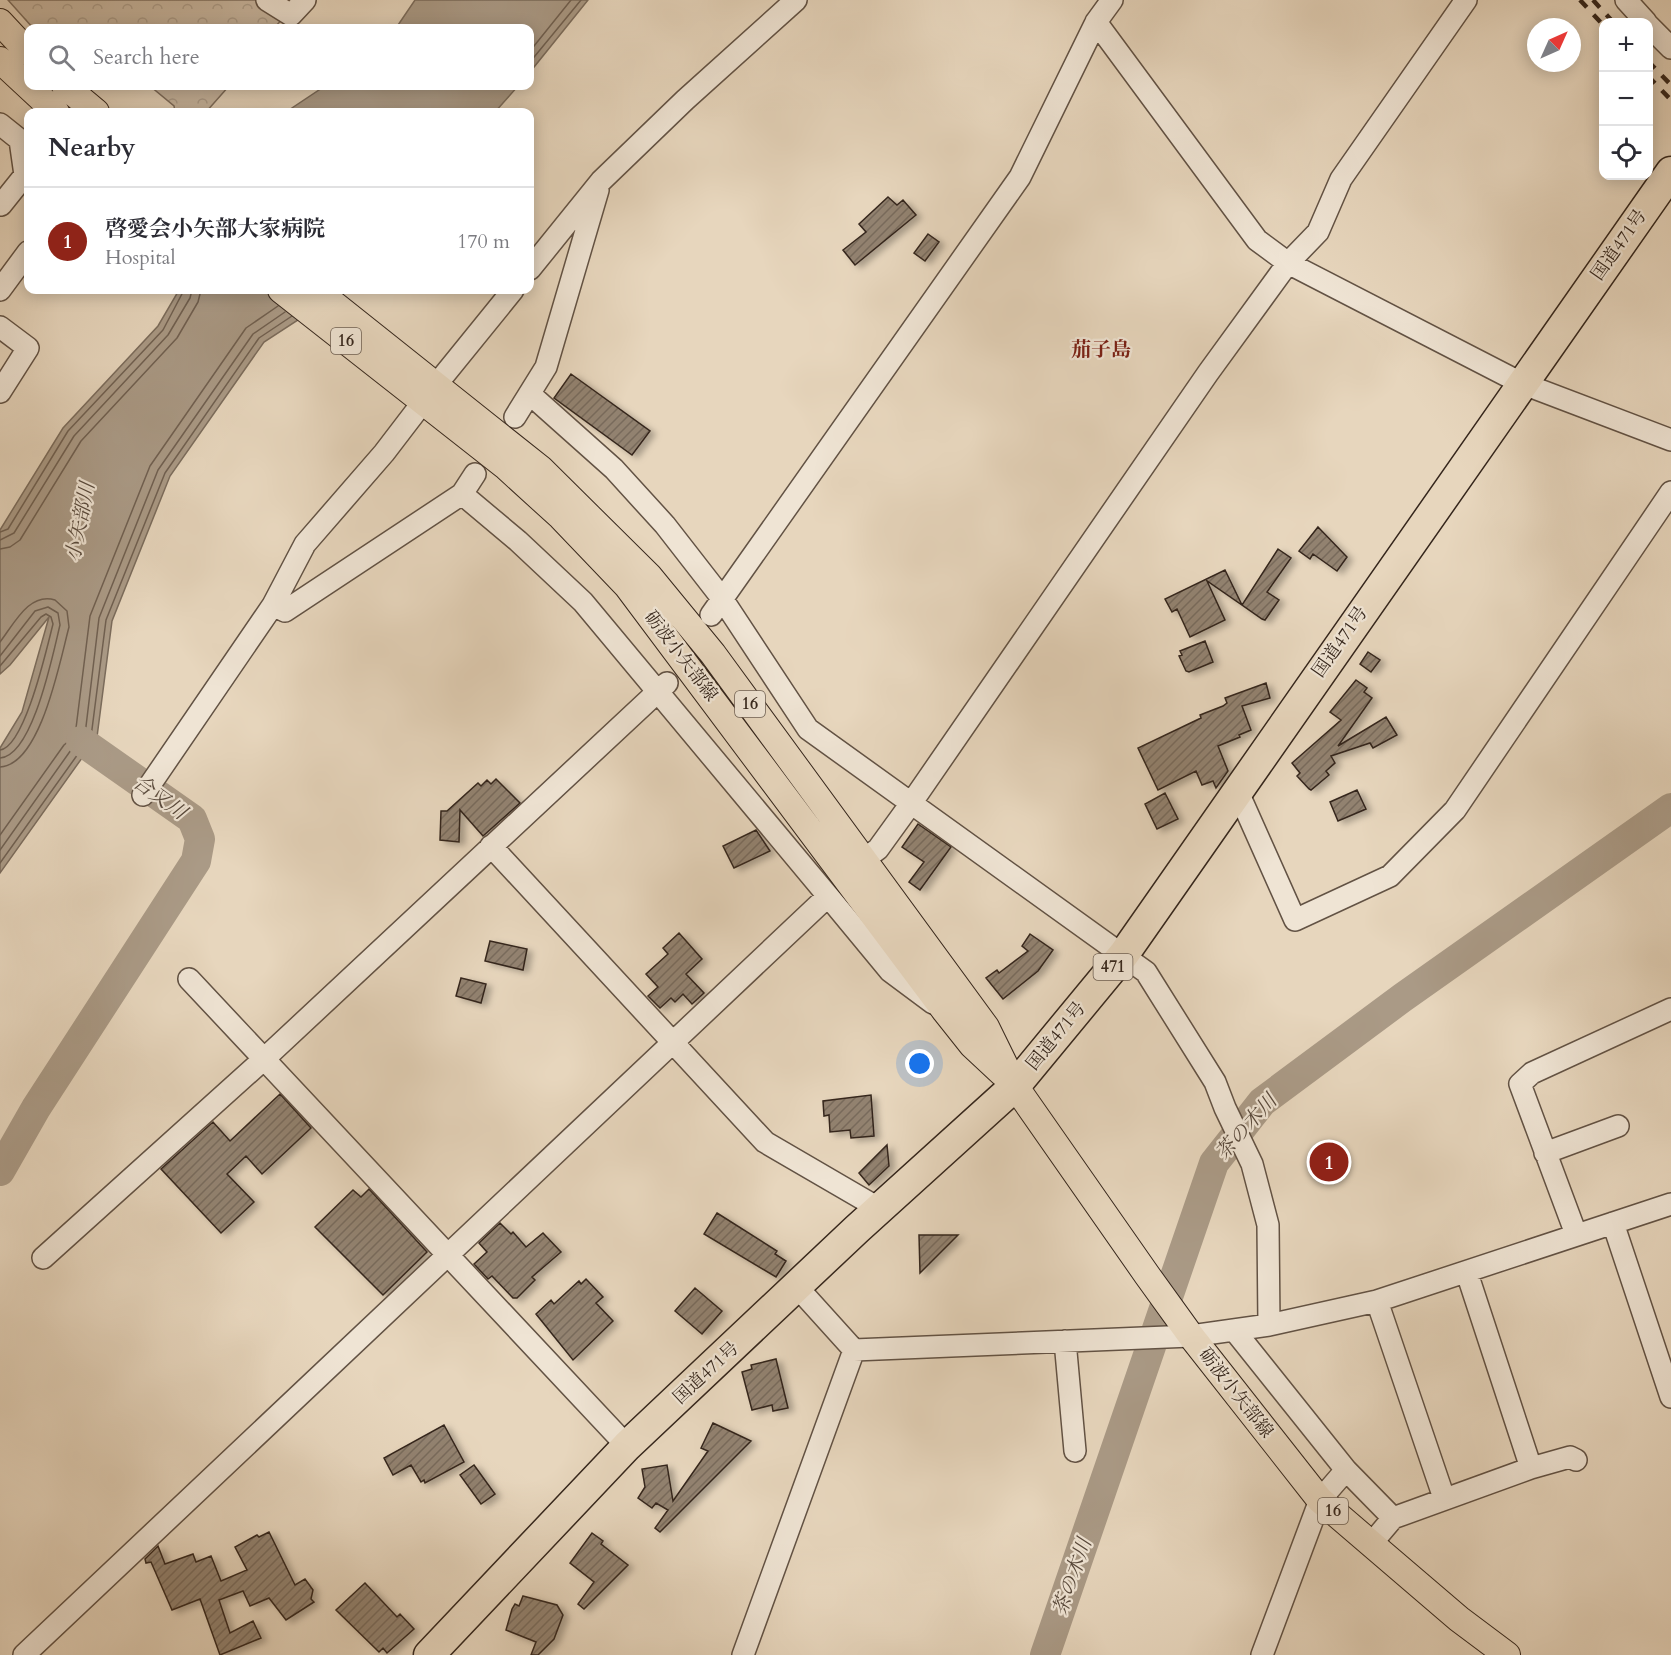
<!DOCTYPE html>
<html lang="en">
<head>
<meta charset="utf-8">
<style>
	body { margin:0; font-family:Cardo,"Noto Serif JP",serif; background:#f7f7f7; color:#2b2b33 }
	.controls { position:absolute; right:18px; top:18px; display:grid; overflow:hidden; border-radius:12px; box-shadow:0 3px 15px #0003 }
	.controls button { width:54px; height:54px; display:grid; place-items:center; padding:0; border:0; border-bottom:2px solid #e1e1e2; background:#fff; color:#2b2b33; font:30px sans-serif }
	.compass { position:absolute; left:1527px; top:18px; width:54px; height:54px; border-radius:50%; background:#fff; box-shadow:0 3px 15px #0003; rotate:45deg }
	.you { position:absolute; left:920px; top:1064px; width:21px; height:21px; margin:-15px; border:4px solid #fff; border-radius:50%; background:#1a73e8; box-shadow:0 0 0 9px #1a73e833 }
	.badge { display:grid; place-items:center; width:39px; height:39px; border-radius:50%; background:#8f2418; color:#fff; font-size:20px; font-weight:700 }
	.pin { position:absolute; translate:-50% -50%; border:3px solid #fff; box-shadow:0 2px 6px #0006 }
	.list { margin:0; padding:0; list-style:none }
	h2 { display:flex; justify-content:space-between; align-items:center; height:78px; margin:0; padding:0 24px; font-size:26px }
	h2 small { font-size:20px; font-weight:400; color:#7c7c81 }
	.list li { display:grid; grid-template-columns:39px 1fr auto; gap:18px; align-items:center; box-sizing:border-box; height:108px; padding:0 24px; border-top:2px solid #e1e1e2 }
	.list b { display:block; font-size:22px; white-space:nowrap }
	.list p { margin:0; font-size:20px; white-space:nowrap; color:#7c7c81 }
	.list em { font-size:20px; font-style:normal; color:#7c7c81 }
	.icon { flex:none; width:33px; height:33px; fill:none; stroke:currentColor; stroke-width:2; stroke-linecap:round; stroke-linejoin:round }
	.map { position:relative; flex:none; width:1671px; height:1655px; overflow:hidden }
	.search { position:absolute; background:#fff; box-shadow:0 3px 15px #0003; left:24px; top:24px; width:510px; height:66px; display:flex; align-items:center; gap:15px; box-sizing:border-box; padding:0 21px; border-radius:12px; color:#7c7c81; font-size:22px }
	.panel { position:absolute; background:#fff; box-shadow:0 3px 15px #0003; left:24px; top:108px; width:510px; height:186px; border-radius:12px }
	.map>svg:first-child { display:block }
</style>
</head>
<body>
<div class="map">
<svg width="1671" height="1655" viewBox="0 0 1671 1655">
	<defs>
		<pattern id="park-crowns" width="20" height="18" patternUnits="userSpaceOnUse" patternTransform="scale(1.5)"><rect width="20" height="18" fill="#c9b8a2"/><path d="M2 6a3 3 0 1 1 6 0M12 15a3 3 0 1 1 6 0" fill="none" stroke="#ad9e8b"/></pattern>
		<pattern id="building-hatch" width="6" height="6" patternUnits="userSpaceOnUse" patternTransform="scale(1.5)"><rect width="6" height="6" fill="#928270"/><path d="M-1 1l2-2M0 6l6-6M5 7l2-2" fill="none" stroke="#786a5b"/></pattern>
		<filter id="shadow"><feDropShadow dx="5.5" dy="3" stdDeviation="3" flood-color="#0004"/></filter>
	</defs>
	<rect width="100%" height="100%" fill="#e7d6bd"/>
	<filter id="stains"><feTurbulence type="fractalNoise" baseFrequency=".00333" numOctaves="4"/><feColorMatrix values="0 0 0 0 .2 0 0 0 0 .09 0 0 0 0 .02 0 0 0 .5 -.17"/></filter>
	<radialGradient id="worn" r=".72"><stop offset=".6" stop-color="#630" stop-opacity="0"/><stop offset="1" stop-color="#630" stop-opacity=".3"/></radialGradient>
	<path fill="url(#park-crowns)" stroke="#7f6f5f" stroke-width="1.5" d="M8 0H300L274 28H33Z
		M150 86H229L206 112H175L174 106Z"/>
	<path fill="#aa9a86" stroke="#7b6c5c" stroke-width="1.5" d="M415 0H588L530 72V28H396Z
		M325 86H518L495 112H286Z
		M179 290H344L264 342 170 476 112 621 97 737 119 755 111 773 82 758 0 873V748L22 712 49 617 10 665 0 674V530L63 428 158 326Z"/>
	<g fill="none" stroke-linecap="round" stroke-linejoin="round">
		<path stroke="#706051" stroke-width="1.5" d="M530 51 571 0
			M530 62 581 0
			M0 532 8 529 68 431 163 330 184 290
			M0 540 14 533 74 436 168 335 190 298 192 290
			M0 549 10 547 20 540 81 441 177 338 198 302 201 290
			M0 642C14 624 29 592 55 600L67 611 69 627C60 660 41 765 0 767
			M0 656 35 611 48 607 58 613 60 625C53 653 33 756 0 758
			M0 666 41 617 46 614 51 617 53 624C47 647 25 747 0 750
			M0 835 64 745 75 736 90 616 150 466 246 328 278 306
			M0 850 71 750 84 743 99 618 158 470 253 334 285 312
			M0 863 78 754 84 752 106 764 109 762 111 756 91 737 106 620 165 473 259 338 292 316"/>
		<path stroke="#aa9a86" stroke-width="30" d="M0 1171 36 1108 196 861 200 839 192 819 81 741
			M1045 1655 1214 1163 1262 1102 1402 998 1671 808"/>
	</g>
	<path fill="url(#building-hatch)" stroke="#35261c" stroke-width="1.5" filter="url(#shadow)" d="M888 197 897 205 903 200 916 215 855 265 843 250 866 232 859 224Z
		M928 234 939 242 925 261 914 253Z
		M571 374 650 431 632 455 554 398Z
		M1318 527 1347 557 1337 571 1313 554 1310 559 1299 551Z
		M1278 549 1291 558 1267 592 1279 600 1265 620 1262 619 1242 605Z
		M1225 570 1242 605 1207 581 1225 620 1190 637 1177 609 1172 612 1165 599Z
		M1205 641 1213 662 1189 672 1186 671 1179 656 1182 655 1180 651Z
		M1368 652 1380 660 1371 672 1360 664Z
		M1356 680 1367 688 1364 692 1372 698 1338 746 1386 717 1397 735 1373 748 1370 743 1331 756 1335 763 1326 771 1329 775 1311 790 1309 789 1297 776 1300 773 1292 763 1341 720 1330 712Z
		M1266 683 1270 698 1242 706 1251 730 1239 735 1240 737 1218 746 1228 771 1216 788 1213 781 1202 785 1196 771 1158 790 1138 748 1201 718 1200 715 1223 706 1227 703 1225 698Z
		M496 779 520 803 483 836 460 810 459 842 440 840 441 811H447L478 783 481 786 487 780 491 784Z
		M1357 790 1366 809 1338 821 1330 802Z
		M1165 793 1178 819 1157 829 1145 804Z
		M918 824 951 847 920 890 909 882 924 862 902 847Z
		M756 830 770 851 734 868 723 846Z
		M679 933 702 959 686 974 704 993 692 1004 683 994 675 1002 671 998 660 1008 648 996 658 987 646 974 668 954 663 948Z
		M1030 934 1053 950 1038 971 1003 999 986 978 997 970 999 973 1028 951 1022 946Z
		M490 941 527 949 523 970 485 961Z
		M461 978 486 984 481 1003 456 996Z
		M280 1094 311 1128 262 1174 246 1156 227 1174 254 1202 221 1233 161 1169 213 1122 230 1141Z
		M871 1095 874 1136 851 1138 850 1130 830 1132 829 1115 824 1116 823 1101Z
		M887 1145 889 1166 869 1185 859 1173Z
		M369 1189 427 1252 383 1295 315 1227 353 1190 361 1197Z
		M717 1213 777 1251 775 1254 786 1261 776 1277 704 1234Z
		M500 1223 511 1234 513 1232 526 1247 543 1233 561 1252 532 1277 535 1280 517 1298H513L492 1276 488 1279 474 1264 487 1252 479 1243Z
		M919 1235H958L920 1273Z
		M586 1279 603 1297 596 1303 613 1321 573 1360 536 1314 551 1300 554 1304 579 1281 581 1284Z
		M695 1288 722 1311 702 1334 675 1311Z
		M776 1359 788 1408 773 1411 772 1405 752 1410 742 1372 752 1369 751 1365Z
		M713 1423 751 1441 660 1532 655 1528 668 1510 656 1503 652 1508 638 1498 645 1487 642 1469 667 1465 673 1501 708 1451 701 1448Z
		M444 1425 464 1462 425 1483 424 1480 421 1482 411 1465 393 1475 384 1458Z
		M474 1465 495 1494 481 1504 460 1475Z
		M269 1532 295 1585 305 1579 313 1590 311 1599 314 1602 286 1620 269 1598 250 1606 243 1591 219 1600 230 1633 253 1621 261 1638 220 1655 200 1599 172 1610 151 1562 146 1563 145 1559 158 1546 165 1564 193 1554 196 1562 211 1556 221 1581 247 1570 235 1547 257 1535 259 1537Z
		M592 1533 603 1541 601 1544 628 1565 584 1609 578 1604 594 1582 570 1563Z
		M365 1583 397 1617 400 1614 414 1629 387 1653 383 1648 379 1652 336 1610Z
		M523 1596 557 1605 563 1615 554 1639 538 1655H531L536 1642 506 1630 512 1609 515 1604 519 1606Z"/>
	<g fill="none" stroke-linecap="round" stroke-linejoin="round">
		<g stroke="#625244" stroke-width="24">
			<path id="minor" d="M267 0 291 15 305 0
				M1626 0 1646 22
				M1096 22 1257 240 1288 263 1521 383 1671 440
				M1648 25 1671 48
				M0 124 20 140 25 175 1 205
				M530 269 601 181 685 100 796 0
				M0 290 28 252
				M0 327 28 348 0 392
				M436 385 513 290
				M531 395 614 469 665 525 721 597 808 729 1146 972 1215 1082 1225 1108 1252 1164 1268 1225 1269 1325
				M515 417 546 367 598 190
				M475 474 462 494 518 541 583 602 828 896
				M273 605 285 611 462 494
				M711 615 1020 177 1096 22 1112 0
				M1237 790 1295 920 1390 876 1455 810 1671 492
				M143 795 273 605 305 544 384 453 423 402
				M491 846 765 1142 880 1209
				M863 860 878 849 912 802 1208 373 1288 263 1318 232 1341 179 1466 0
				M1545 1153 1618 1126
				M1613 1223 1671 1397
				M1576 1234 1520 1084 1532 1073 1671 1009
				M43 1258 264 1059 189 979
				M798 1288 854 1350
				M1377 1301 1444 1498
				M1234 1330 1346 1470 1320 1500 1262 1655
				M1065 1341 1075 1451
				M854 1350 1191 1336 1269 1325 1377 1301 1671 1204
				M627 1446 264 1059 667 683
				M1531 1468 1570 1457 1576 1460
				M1346 1470 1393 1518
				M1371 1544 1393 1518 1531 1468 1467 1273
				M24 1655 828 896 890 971 933 1003
				M743 1655 854 1350"/>
		</g>
		<g stroke="#35261c" stroke-width="28">
			<path id="major" d="M0 22 28 52
				M0 60 56 112
				M65 86 96 112
				M281 290 505 466 561 517 627 586 945 1011 972 1045 1002 1073
				M316 290 541 469 649 576 713 654 986 1027 1015 1086 1147 1275 1191 1336 1320 1500 1459 1619 1507 1655"/>
		</g>
		<g stroke="#35261c" stroke-width="33">
			<path id="highway" d="M429 1655 627 1446 857 1229 1015 1086 1124 954 1671 172"/>
		</g>
		<use href="#minor" stroke="#efe4d4" stroke-width="21"/>
		<use href="#major" stroke="#e7d6bd" stroke-width="26"/>
		<use href="#highway" stroke="#e7d6bd" stroke-width="30"/>
		<path stroke="#35261c" stroke-width="4.5" stroke-dasharray="10 10" stroke-linecap="butt" d="M1580 0 1604 26
			M1593 0 1613 22
			M1648 61 1671 85
			M1648 76 1671 100"/>
	</g>
	<g text-anchor="middle" dominant-baseline="central" stroke-width="4.5" stroke-linejoin="round" paint-order="stroke">
		<g fill="#efe4d4" stroke="#6d5f53" stroke-width="1.5">
			<rect x="331" y="328" width="30" height="26" rx="4.5"/>
			<rect x="735" y="691" width="30" height="26" rx="4.5"/>
			<rect x="1093.5" y="954" width="39" height="26" rx="4.5"/>
			<rect x="1318" y="1498" width="30" height="26" rx="4.5"/>
		</g>
		<g font-size="16" font-weight="bold" fill="#35261c">
			<text x="346" y="341">16</text>
			<text x="750" y="704">16</text>
			<text x="1113" y="967">471</text>
			<text x="1333" y="1511">16</text>
		</g>
		<g font-size="18" fill="#35261c" stroke="#efe4d4">
			<text transform="translate(1619 245) rotate(-55)">国道471号</text>
			<text transform="translate(1340 642) rotate(-55)">国道471号</text>
			<text transform="translate(681 656) rotate(53)">砺波小矢部線</text>
			<text transform="translate(1056 1036) rotate(-51)">国道471号</text>
			<text transform="translate(706 1373) rotate(-43)">国道471号</text>
			<text transform="translate(1236 1393) rotate(52)">砺波小矢部線</text>
		</g>
		<g font-size="20" font-weight="bold" fill="#7a1f14" stroke="#efe4d4">
			<text x="1101" y="349">茄子島</text>
		</g>
		<g font-size="20" font-style="italic" fill="#58493c" stroke="#efe4d4">
			<text transform="translate(80 522) rotate(-79)">小矢部川</text>
			<text transform="translate(160 797) rotate(36)">合又川</text>
			<text transform="translate(1246 1127) rotate(-48)">茶の木川</text>
			<text transform="translate(1072 1577) rotate(-71)">茶の木川</text>
		</g>
	</g>
	<rect width="100%" height="100%" filter="url(#stains)"/>
	<rect width="100%" height="100%" fill="url(#worn)"/>
</svg>
<div class="controls">
<button>+</button>
<button>−</button>
<button><svg class="icon" aria-label="locate" viewBox="0 0 24 24"><circle cx="12" cy="12" r="6"/><path d="M12 2v4M12 18v4M2 12h4M18 12h4"/></svg></button>
</div>
<svg class="compass" viewBox="-18 -18 36 36"><path d="M0-13l5 13h-10z" fill="#e53935"/><path d="M0 13l5-13h-10z" fill="#7c7c81"/></svg>
<div class="you"></div>
<div class="pin badge" style="left:1329px;top:1162px">1</div>
<div class="search"><svg class="icon" aria-label="search" viewBox="0 0 24 24"><circle cx="10" cy="10" r="6"/><path d="M15 15l6 6"/></svg>Search here</div>
<section class="panel">
<h2>Nearby<small></small></h2>
<ul class="list">
<li><span class="badge">1</span><div><b>啓愛会小矢部大家病院</b><p>Hospital</p></div><em>170 m</em></li>
</ul>
</section>
</div>
</body>
</html>
